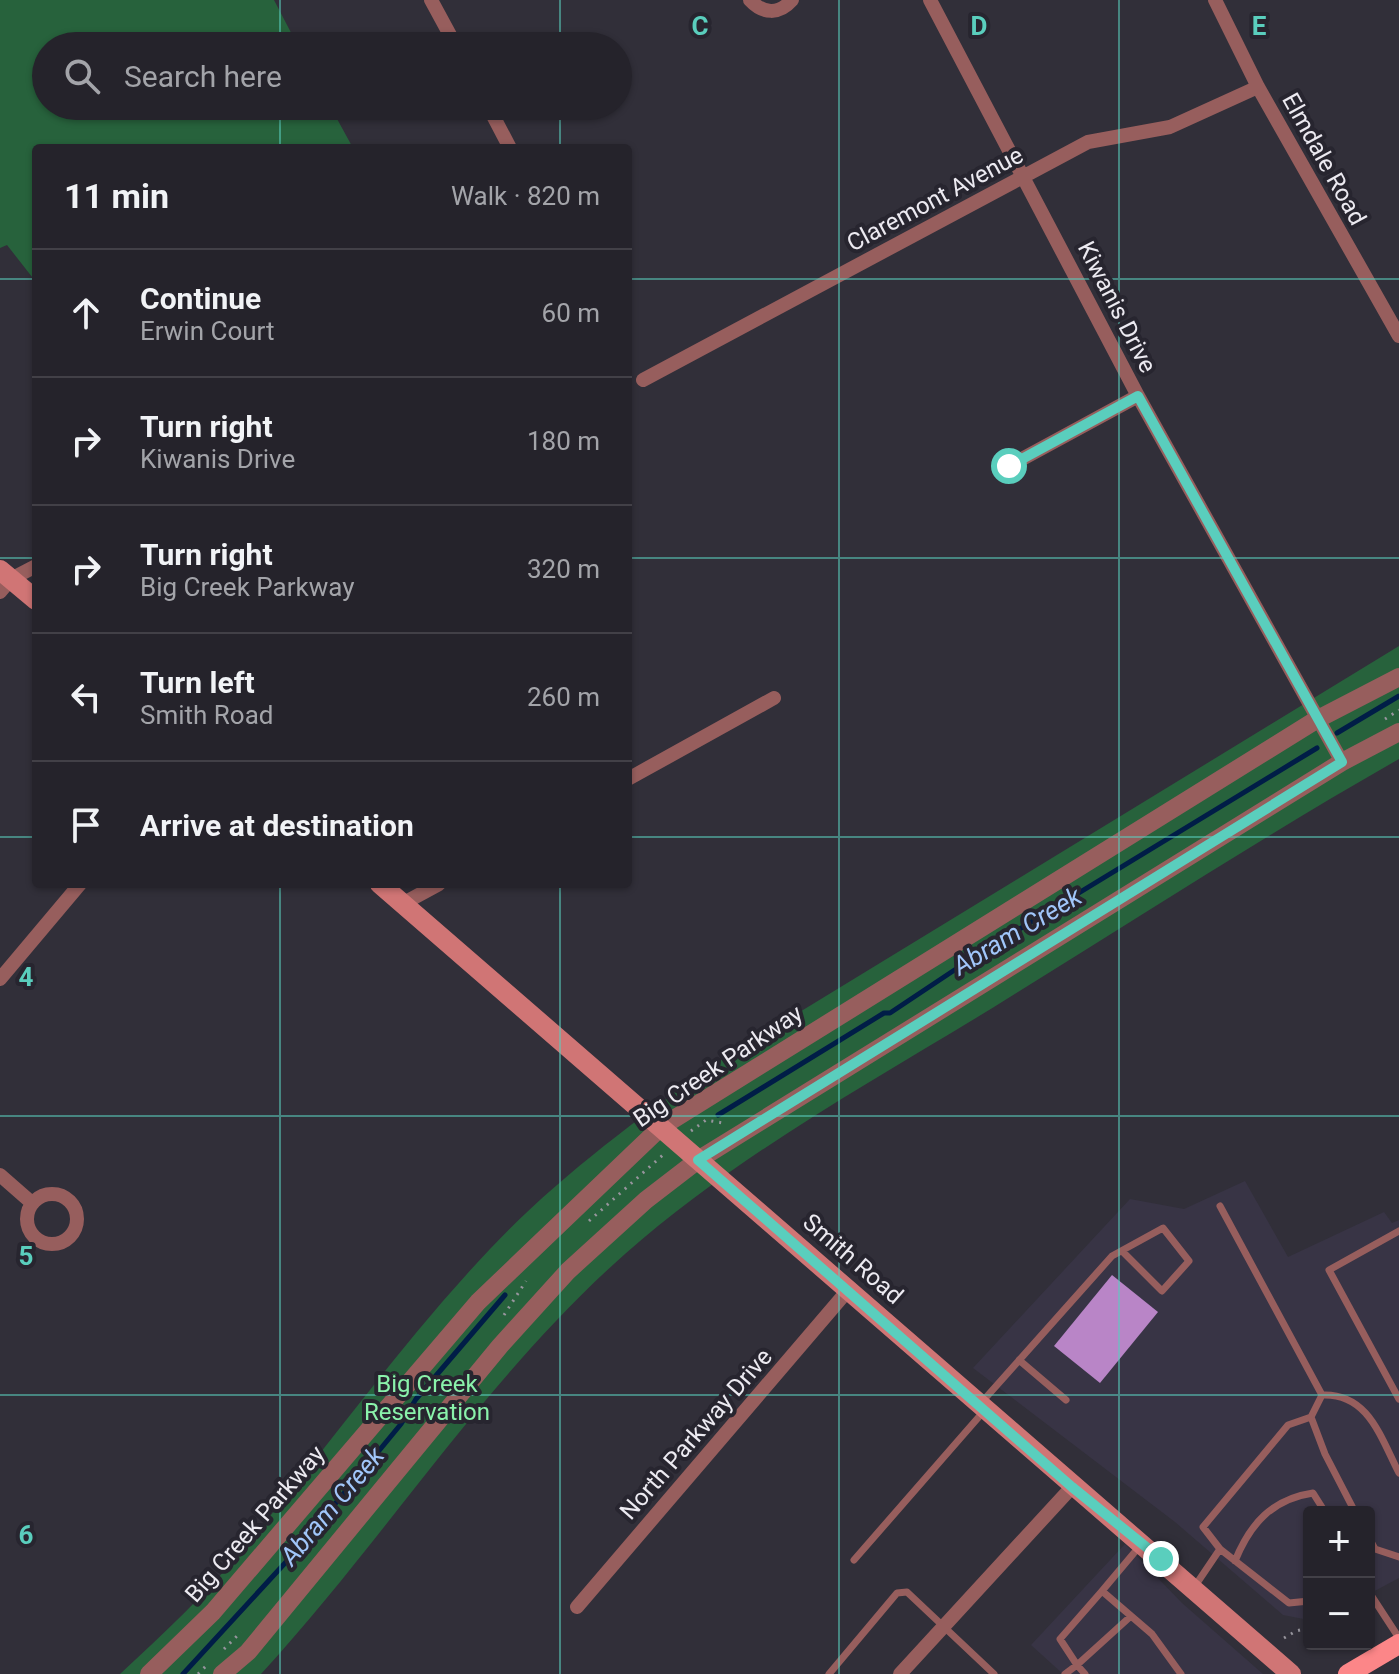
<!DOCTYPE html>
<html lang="en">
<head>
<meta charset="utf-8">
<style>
	body { margin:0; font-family:Roboto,sans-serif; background:#2d2b33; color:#f1f3f6 }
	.controls { position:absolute; right:24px; bottom:24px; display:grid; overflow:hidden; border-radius:8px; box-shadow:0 2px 6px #0004 }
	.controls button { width:72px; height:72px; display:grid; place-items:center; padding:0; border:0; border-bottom:2px solid #424047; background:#25232b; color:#f1f3f6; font:40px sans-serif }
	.stop { position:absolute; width:24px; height:24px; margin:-18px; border:6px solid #5acebd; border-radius:50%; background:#fff }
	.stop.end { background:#5acebd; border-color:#fff; box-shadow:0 2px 8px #0008 }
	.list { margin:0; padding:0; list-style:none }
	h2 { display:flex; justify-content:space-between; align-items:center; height:104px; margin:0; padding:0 32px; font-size:34px }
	h2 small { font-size:26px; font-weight:400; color:#a3a4a9 }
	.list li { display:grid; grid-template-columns:52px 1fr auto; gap:24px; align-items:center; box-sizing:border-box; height:128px; padding:0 32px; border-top:2px solid #424047 }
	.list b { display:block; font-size:30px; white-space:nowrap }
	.list p { margin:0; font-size:26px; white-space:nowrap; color:#a3a4a9 }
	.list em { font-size:26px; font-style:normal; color:#a3a4a9 }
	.icon { flex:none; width:44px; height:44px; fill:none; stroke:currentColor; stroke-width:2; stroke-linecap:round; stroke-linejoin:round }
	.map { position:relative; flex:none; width:1399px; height:1674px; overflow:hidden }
	.search { position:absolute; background:#25232b; box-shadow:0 2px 6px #0004; left:32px; top:32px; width:600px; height:88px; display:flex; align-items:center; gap:20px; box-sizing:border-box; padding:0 28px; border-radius:44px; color:#a3a4a9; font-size:30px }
	.panel { position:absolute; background:#25232b; box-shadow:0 2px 6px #0004; left:32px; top:144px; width:600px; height:744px; border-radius:8px }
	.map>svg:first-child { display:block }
</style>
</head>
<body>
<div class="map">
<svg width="1399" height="1674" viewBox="0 0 1399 1674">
	<rect width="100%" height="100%" fill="#312f39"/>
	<path fill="#383445" d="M1245 1181 1288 1257 1384 1212 1392 1223 1399 1220V1578L1369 1594V1512H1309V1620L1283 1615 1175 1522 973 1368 1130 1199 1184 1209Z
		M1125 1544 1182 1603 1263 1674H1063L1031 1645Z"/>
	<path fill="#27623c" d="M0 0H274L298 46H46V106H330L353 148H36V282L7 245 0 248Z
		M1399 646V759C1262 837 1128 924 994 1007 868 1084 736 1156 625 1254 486 1377 386 1538 261 1674H120C163 1634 206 1594 243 1549 326 1450 401 1343 490 1249 555 1180 631 1124 708 1068Z"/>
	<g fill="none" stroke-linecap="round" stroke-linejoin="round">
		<path stroke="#001d47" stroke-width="5" d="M1337 733 1399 696
			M718 1115 884 1013H890L980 953 1317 748
			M183 1674 297 1550 401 1424 416 1399 505 1295"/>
	</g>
	<path fill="#b985c7" d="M1112 1275 1158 1312 1100 1383 1054 1346Z"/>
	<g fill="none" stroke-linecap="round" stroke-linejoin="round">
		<path stroke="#97959d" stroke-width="3" stroke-dasharray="2 6" stroke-linecap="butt" d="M1385 719 1399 710
			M691 1131 706 1120 723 1123
			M589 1221 664 1154
			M504 1315 526 1281
			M1284 1638 1296 1631 1309 1628
			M224 1649 241 1632
			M198 1674 207 1665"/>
		<path stroke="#975e5d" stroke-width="7" d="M1220 1206 1322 1395
			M1399 1231 1329 1270 1399 1399
			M1019 1360 1066 1400
			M981 1403 1112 1256 1163 1228 1189 1261 1162 1291 1122 1251
			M1355 1512 1325 1454 1311 1417 1322 1395C1368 1393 1380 1436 1399 1473
			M1369 1538 1375 1549 1399 1557
			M1139 1547 1102 1591 1152 1634 1181 1674
			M1220 1549 1289 1603 1309 1601
			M854 1560 984 1411
			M1235 1561C1250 1524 1272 1499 1313 1493L1325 1512
			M1195 1586 1220 1549 1203 1527 1288 1425 1311 1417
			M1102 1591 1060 1639 1077 1665 1131 1616
			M1369 1592 1399 1638
			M829 1674 897 1593 907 1592 994 1674
			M1065 1674 1077 1665 1085 1674"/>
		<path stroke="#975e5d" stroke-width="14" d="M431 0 456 46
			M750 0C763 14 779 15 792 0
			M930 0 1138 396 1342 762
			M1215 0 1258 87 1399 336
			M488 106 510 148
			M643 380 1088 142 1170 127 1258 87
			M1009 466 1138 396
			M0 592 11 579 36 566
			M628 779 774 698
			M404 903 439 884
			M0 979 80 884
			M0 1175 32 1203
			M27 1219a25 25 0 1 1 50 0a25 25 0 1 1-50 0Z
			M577 1607 849 1289
			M900 1674 1072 1487"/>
		<path stroke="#975e5d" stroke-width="18" d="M149 1674 213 1612 478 1302 661 1127 1316 720 1399 677
			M222 1674 248 1652 500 1346 568 1271 646 1200 698 1160 1342 762 1399 732"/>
		<path stroke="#d07575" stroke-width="20" d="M0 570 36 600
			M380 884 1291 1674"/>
		<path stroke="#fc8688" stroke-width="20" d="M1348 1674 1399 1644"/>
	</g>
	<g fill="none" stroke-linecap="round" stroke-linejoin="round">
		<path stroke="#5acebd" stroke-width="10" d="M1009 466 1138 396 1342 762 698 1160 1072 1487 1161 1559"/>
	</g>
	<path fill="none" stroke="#5acebd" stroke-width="2" stroke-opacity="0.55" d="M280 0V46M560 0V46M839 0V1674M1119 0V1674M280 106V148M560 106V148M0 279H36M628 279H1399M0 558H36M628 558H1399M0 837H36M628 837H1399M280 884V1674M560 884V1674M0 1116H1399M0 1395H1399"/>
	<g text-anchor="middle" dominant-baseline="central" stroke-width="8" stroke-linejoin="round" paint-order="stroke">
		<g font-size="24" fill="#eceaf1" stroke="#27252f">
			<text transform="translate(1324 159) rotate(61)">Elmdale Road</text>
			<text transform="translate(935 199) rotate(-28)">Claremont Avenue</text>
			<text transform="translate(1117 307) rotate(63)">Kiwanis Drive</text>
			<text transform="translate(718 1066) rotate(-34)">Big Creek Parkway</text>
			<text transform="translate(853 1259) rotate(41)">Smith Road</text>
			<text transform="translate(696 1434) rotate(-49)">North Parkway Drive</text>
			<text transform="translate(255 1524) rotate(-49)">Big Creek Parkway</text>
		</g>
		<g font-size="24" fill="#8af2ab" stroke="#27252f">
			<text x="427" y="1384">Big Creek<tspan x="427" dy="28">Reservation</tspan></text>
		</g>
		<g font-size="26" font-style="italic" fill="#a1c6fa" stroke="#27252f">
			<text transform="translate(1017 931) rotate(-31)">Abram Creek</text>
			<text transform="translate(332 1506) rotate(-50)">Abram Creek</text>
		</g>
	</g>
	<g font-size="26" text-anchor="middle" font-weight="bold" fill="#5acebd" stroke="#27252f" stroke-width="8" stroke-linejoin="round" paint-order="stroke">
		<text x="700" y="35">C</text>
		<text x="979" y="35">D</text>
		<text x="1259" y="35">E</text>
		<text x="26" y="986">4</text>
		<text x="26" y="1265">5</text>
		<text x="26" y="1544">6</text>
	</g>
</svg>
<div class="controls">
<button>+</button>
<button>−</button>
</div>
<div class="stop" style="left:1009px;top:466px"></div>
<div class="stop end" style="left:1161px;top:1559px"></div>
<div class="search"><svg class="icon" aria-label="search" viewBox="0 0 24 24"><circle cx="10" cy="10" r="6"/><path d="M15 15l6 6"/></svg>Search here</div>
<section class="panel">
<h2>11 min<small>Walk · 820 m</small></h2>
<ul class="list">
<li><svg class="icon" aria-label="ahead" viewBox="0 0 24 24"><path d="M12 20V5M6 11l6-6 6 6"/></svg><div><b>Continue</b><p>Erwin Court</p></div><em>60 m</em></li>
<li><svg class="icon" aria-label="right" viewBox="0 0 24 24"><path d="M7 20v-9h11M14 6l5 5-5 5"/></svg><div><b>Turn right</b><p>Kiwanis Drive</p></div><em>180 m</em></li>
<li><svg class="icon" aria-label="right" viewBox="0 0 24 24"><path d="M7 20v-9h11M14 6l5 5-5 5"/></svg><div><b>Turn right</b><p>Big Creek Parkway</p></div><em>320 m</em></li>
<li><svg class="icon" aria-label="left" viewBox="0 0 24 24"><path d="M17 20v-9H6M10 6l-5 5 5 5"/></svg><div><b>Turn left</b><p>Smith Road</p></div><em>260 m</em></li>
<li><svg class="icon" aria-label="arrive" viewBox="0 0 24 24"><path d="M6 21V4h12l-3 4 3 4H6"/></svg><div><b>Arrive at destination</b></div></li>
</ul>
</section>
</div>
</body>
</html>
